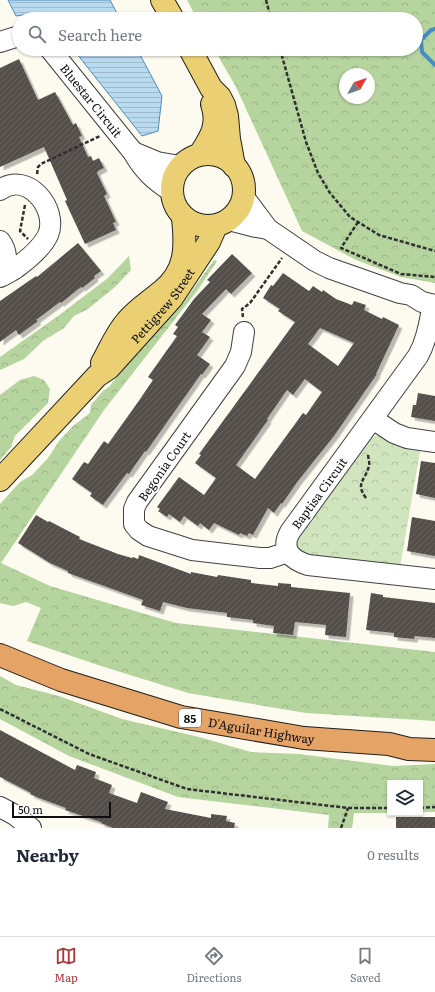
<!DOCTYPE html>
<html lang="en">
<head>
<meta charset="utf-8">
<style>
	body { margin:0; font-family:Literata,serif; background:#f2f2f3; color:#1f2937 }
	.controls { position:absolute; right:12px; bottom:12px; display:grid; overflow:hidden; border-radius:0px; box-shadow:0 1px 3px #0004 }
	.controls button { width:36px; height:36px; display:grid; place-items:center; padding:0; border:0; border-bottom:1px solid #e0e1e3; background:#fff; color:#1f2937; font:20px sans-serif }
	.compass { position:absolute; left:339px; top:68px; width:36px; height:36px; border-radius:50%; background:#fff; box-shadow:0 1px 3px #0004; rotate:50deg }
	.scale { position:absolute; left:12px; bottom:10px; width:99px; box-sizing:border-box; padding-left:4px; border:2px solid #0e0e0e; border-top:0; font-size:11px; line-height:14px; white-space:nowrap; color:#0e0e0e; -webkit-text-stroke:3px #fff; paint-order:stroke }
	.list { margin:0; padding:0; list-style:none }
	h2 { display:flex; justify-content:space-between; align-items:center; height:52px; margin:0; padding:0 16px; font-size:17px }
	h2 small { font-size:13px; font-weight:400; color:#747a83 }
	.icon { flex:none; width:22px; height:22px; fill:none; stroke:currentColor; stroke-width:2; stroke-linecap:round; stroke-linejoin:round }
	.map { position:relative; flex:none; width:435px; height:828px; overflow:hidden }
	.search { position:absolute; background:#fff; box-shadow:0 1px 3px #0004; left:12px; right:12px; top:12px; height:44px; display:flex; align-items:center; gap:10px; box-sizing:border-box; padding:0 14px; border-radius:22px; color:#747a83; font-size:15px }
	.sheet { height:108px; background:#fff }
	nav { display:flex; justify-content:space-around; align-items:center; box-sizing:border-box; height:56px; border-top:1px solid #e0e1e3; background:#fff; font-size:11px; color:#747a83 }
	nav a { display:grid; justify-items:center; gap:2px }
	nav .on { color:#af3437 }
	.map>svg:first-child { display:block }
</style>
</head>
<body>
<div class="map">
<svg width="435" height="828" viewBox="0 0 435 828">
	<defs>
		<pattern id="forest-crowns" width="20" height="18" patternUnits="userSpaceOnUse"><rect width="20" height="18" fill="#b5d49e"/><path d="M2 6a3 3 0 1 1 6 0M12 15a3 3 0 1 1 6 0" fill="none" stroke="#9ab587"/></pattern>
		<pattern id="park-crowns" width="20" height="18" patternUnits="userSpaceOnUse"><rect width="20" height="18" fill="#d0e4bd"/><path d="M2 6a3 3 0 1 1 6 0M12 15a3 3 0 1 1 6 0" fill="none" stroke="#b1c2a1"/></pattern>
		<pattern id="water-rules" width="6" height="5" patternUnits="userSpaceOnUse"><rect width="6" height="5" fill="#badaf0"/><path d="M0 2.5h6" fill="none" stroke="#9fbacd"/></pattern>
		<pattern id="building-hatch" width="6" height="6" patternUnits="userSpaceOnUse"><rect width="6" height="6" fill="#554f4b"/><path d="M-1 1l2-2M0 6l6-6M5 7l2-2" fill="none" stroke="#696461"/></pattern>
		<filter id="shadow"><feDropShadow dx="3.5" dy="3.5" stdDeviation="0" flood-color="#0004"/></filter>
	</defs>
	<rect width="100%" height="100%" fill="#fdfbf0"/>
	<path fill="url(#forest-crowns)" fill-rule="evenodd" d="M187 0H435V283L401 277 356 260 302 231 236 87 214 49H416V19H197ZM345 74H369V98H345Z
		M129 256 131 270 115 287 88 309 74 316 64 328 43 341 24 359 0 370V357L58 316 108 278Z
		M214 260 217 261 197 291 104 410 1 563 50 586 176 623 435 652V721L306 713 188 693 101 666 27 641 41 608 26 602 13 606 0 603V504L20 482 32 475 48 458 59 441 73 426 90 413 91 405 103 391 110 386 127 363 181 306Z
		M34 376 44 380 50 389 48 403 15 436 11 447 0 460V395L20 380Z
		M0 676 16 685 59 696 122 719 199 737 251 752 299 754 393 766 435 764V812H420V783H390V813H354L352 828H328L329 815 178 797 69 756 0 719Z"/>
	<path fill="url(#park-crowns)" d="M375 436H384L421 446 400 567 308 556 298 550 296 542 297 537 369 439Z"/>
	<path fill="url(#water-rules)" stroke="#488dbf" d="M8 0H110L120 19H46C36 14 27 14 16 16Z
		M73 49H137L162 96 158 131 142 136Z"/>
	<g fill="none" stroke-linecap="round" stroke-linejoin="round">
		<path stroke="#488dbf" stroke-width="4" d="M435 29 431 30 421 40 422 52 435 65"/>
	</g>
	<path fill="url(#building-hatch)" fill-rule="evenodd" filter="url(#shadow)" d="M19 59 38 100 55 92 73 125 76 123 82 136 79 137 88 157 91 156 93 161 99 158 104 168 98 171 97 173 107 194 104 196 116 222 113 223 116 230 85 244 65 201 67 200 44 147 0 167V68Z
		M78 243 101 271 94 276 95 278 82 288 81 287 61 303 60 302 36 320 38 321 19 335 16 330 0 342V301L36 276 37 277Z
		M232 254 252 273 231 294 226 289 202 314 211 320 202 332 210 337 197 355 210 364 202 375 201 374 146 452 145 451 129 474 127 473 103 505 90 496 92 493 72 479 84 462 88 464 104 441 108 444 138 402 153 380 148 377 177 336 173 334 178 327 175 325 194 299 210 282 207 280Z
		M283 273 309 291 313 286 322 292 323 290 336 299 352 305 354 301 366 305 364 310 382 319 383 317 399 325 376 374H377L334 436 298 481 282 504 281 503 274 513 268 508 253 535 249 533 247 536 240 533 239 535 214 523 209 530 200 523 198 526 184 516 180 522 169 514 167 517 158 511 160 509 157 507 179 477 204 495 216 478 195 463 201 455 199 454 295 322 278 311 280 309 263 298 271 285 273 286ZM320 328 354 343 338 366 308 344ZM305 379 322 392 306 415 303 413 255 479 236 465 268 420 267 419 287 390 293 395Z
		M418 393 435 396V421L411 417 413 405H416Z
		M421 461 435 463V498L416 494Z
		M36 515 48 522 49 521 80 537 79 539 118 554 132 558 133 557 138 559 139 555 191 574V572L217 577 218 575 251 580V583L278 586V583L291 584V587L350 593 346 637 325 635 326 625 295 622 293 635 273 633 274 626 253 623V620L227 617V613L187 608 163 602 160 611 141 605 143 600 68 573V571L50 563 18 543Z
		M412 517 435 521V556L407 551Z
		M371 593 383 595V597L435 603V638L415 636 414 639 394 637V633L366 630Z
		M0 730 75 770 77 765 96 772 94 778 112 785 109 793 137 803 141 792 168 802 165 809 211 818V814L227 816 226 821 235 823 234 828H113L101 823V822L65 810 66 808 39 798 30 794 31 793 0 777Z
		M396 817H435V828H396Z"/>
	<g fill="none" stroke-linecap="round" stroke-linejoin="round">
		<g stroke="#414141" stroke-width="22">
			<g id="minor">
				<path d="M0 42 19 36"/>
				<path id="s1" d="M50 49 133 152C143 170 154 180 171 191"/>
				<path d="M133 152 157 162 180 166"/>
				<path d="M0 190C27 170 59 209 48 235 42 248 27 260 16 268 11 272 5 274 0 277"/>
				<path d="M244 197 268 229 315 261 329 268 400 293 411 295 422 302 435 305"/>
				<path d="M229 220 256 227 268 229"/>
				<path d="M0 241C8 252 7 262 4 275"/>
				<path d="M433 305C429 323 427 340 418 356L290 532C280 550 292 560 308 565L435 579"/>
				<path d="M244 332 241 352 235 366 137 502 134 509V524L139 530 148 536 192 550 260 558H270L288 552"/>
				<path d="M373 419 394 433 407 438 435 442"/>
				<path d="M0 807 15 815 31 828"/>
			</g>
		</g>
		<g stroke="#1f1f1f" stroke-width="24">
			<g id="major">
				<path d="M162 0 173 19"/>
				<path d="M190 49 211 88 220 97 224 105 227 116 229 139 234 166"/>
				<circle cx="208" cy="190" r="36"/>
				<path d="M200 154C211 137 219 125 212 104"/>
				<path d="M102 363C110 349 116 333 127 321 137 309 150 301 162 291 187 271 186 246 183 218"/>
				<path id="s2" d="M0 480 97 376 109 368 172 298 209 242 216 226"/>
			</g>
		</g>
		<g stroke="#1f1f1f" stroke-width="24">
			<g id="highway">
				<path id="s3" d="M0 655 61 680 181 717 304 738 389 744 409 749 435 750"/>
			</g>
		</g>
		<path stroke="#303030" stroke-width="2.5" stroke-dasharray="4 2" stroke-linecap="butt" d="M266 0 271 19
			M280 49 306 142 318 173 330 193 350 217 379 235 435 251
			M37 174 38 167 41 164 100 136
			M25 205 20 231 28 239
			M358 222 341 248 401 274 435 277
			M243 317 242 309 250 303 282 258
			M366 498C355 483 365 481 369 466 370 462 368 458 368 454
			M0 709 89 754 187 789 348 808H390
			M420 808 435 807
			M341 828 348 808"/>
		<use href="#minor" stroke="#fff" stroke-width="20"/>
		<use href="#major" stroke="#ead073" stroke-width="22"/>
		<use href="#highway" stroke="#e5a366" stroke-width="22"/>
	</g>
	<g text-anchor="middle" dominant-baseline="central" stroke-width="4" stroke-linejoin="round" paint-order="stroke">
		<rect fill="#fff" stroke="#565656" stroke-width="1" x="179" y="709" width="22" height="18" rx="3"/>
		<g font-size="11" font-weight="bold" fill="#0e0e0e">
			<text x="190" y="718">85</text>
		</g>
		<g font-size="12" fill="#0e0e0e" stroke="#fff">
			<text stroke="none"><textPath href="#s1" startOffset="66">Bluestar Circuit</textPath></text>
			<text stroke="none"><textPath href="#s2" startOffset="239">Pettigrew Street</textPath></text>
			<text transform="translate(164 466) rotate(-55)">Begonia Court</text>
			<text transform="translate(319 493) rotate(-54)">Baptisa Circuit</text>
			<text stroke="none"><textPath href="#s3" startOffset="273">D'Aguilar Highway</textPath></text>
		</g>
	</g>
</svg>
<div class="controls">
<button><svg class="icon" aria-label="layers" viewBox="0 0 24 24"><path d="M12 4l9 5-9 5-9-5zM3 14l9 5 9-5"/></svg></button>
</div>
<svg class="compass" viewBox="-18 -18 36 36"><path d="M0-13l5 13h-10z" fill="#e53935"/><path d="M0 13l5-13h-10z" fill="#747a83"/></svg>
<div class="scale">50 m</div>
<div class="search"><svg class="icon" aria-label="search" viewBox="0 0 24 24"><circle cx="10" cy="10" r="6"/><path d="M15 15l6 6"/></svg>Search here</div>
</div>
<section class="sheet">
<h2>Nearby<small>0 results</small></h2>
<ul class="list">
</ul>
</section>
<nav>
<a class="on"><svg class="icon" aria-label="map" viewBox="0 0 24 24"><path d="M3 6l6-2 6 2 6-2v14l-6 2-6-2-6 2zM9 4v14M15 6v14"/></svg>Map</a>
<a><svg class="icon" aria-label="directions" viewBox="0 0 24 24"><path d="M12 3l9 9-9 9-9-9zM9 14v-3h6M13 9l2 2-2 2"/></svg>Directions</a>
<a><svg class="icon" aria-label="saved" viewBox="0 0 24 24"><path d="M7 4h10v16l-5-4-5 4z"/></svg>Saved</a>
</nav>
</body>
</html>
